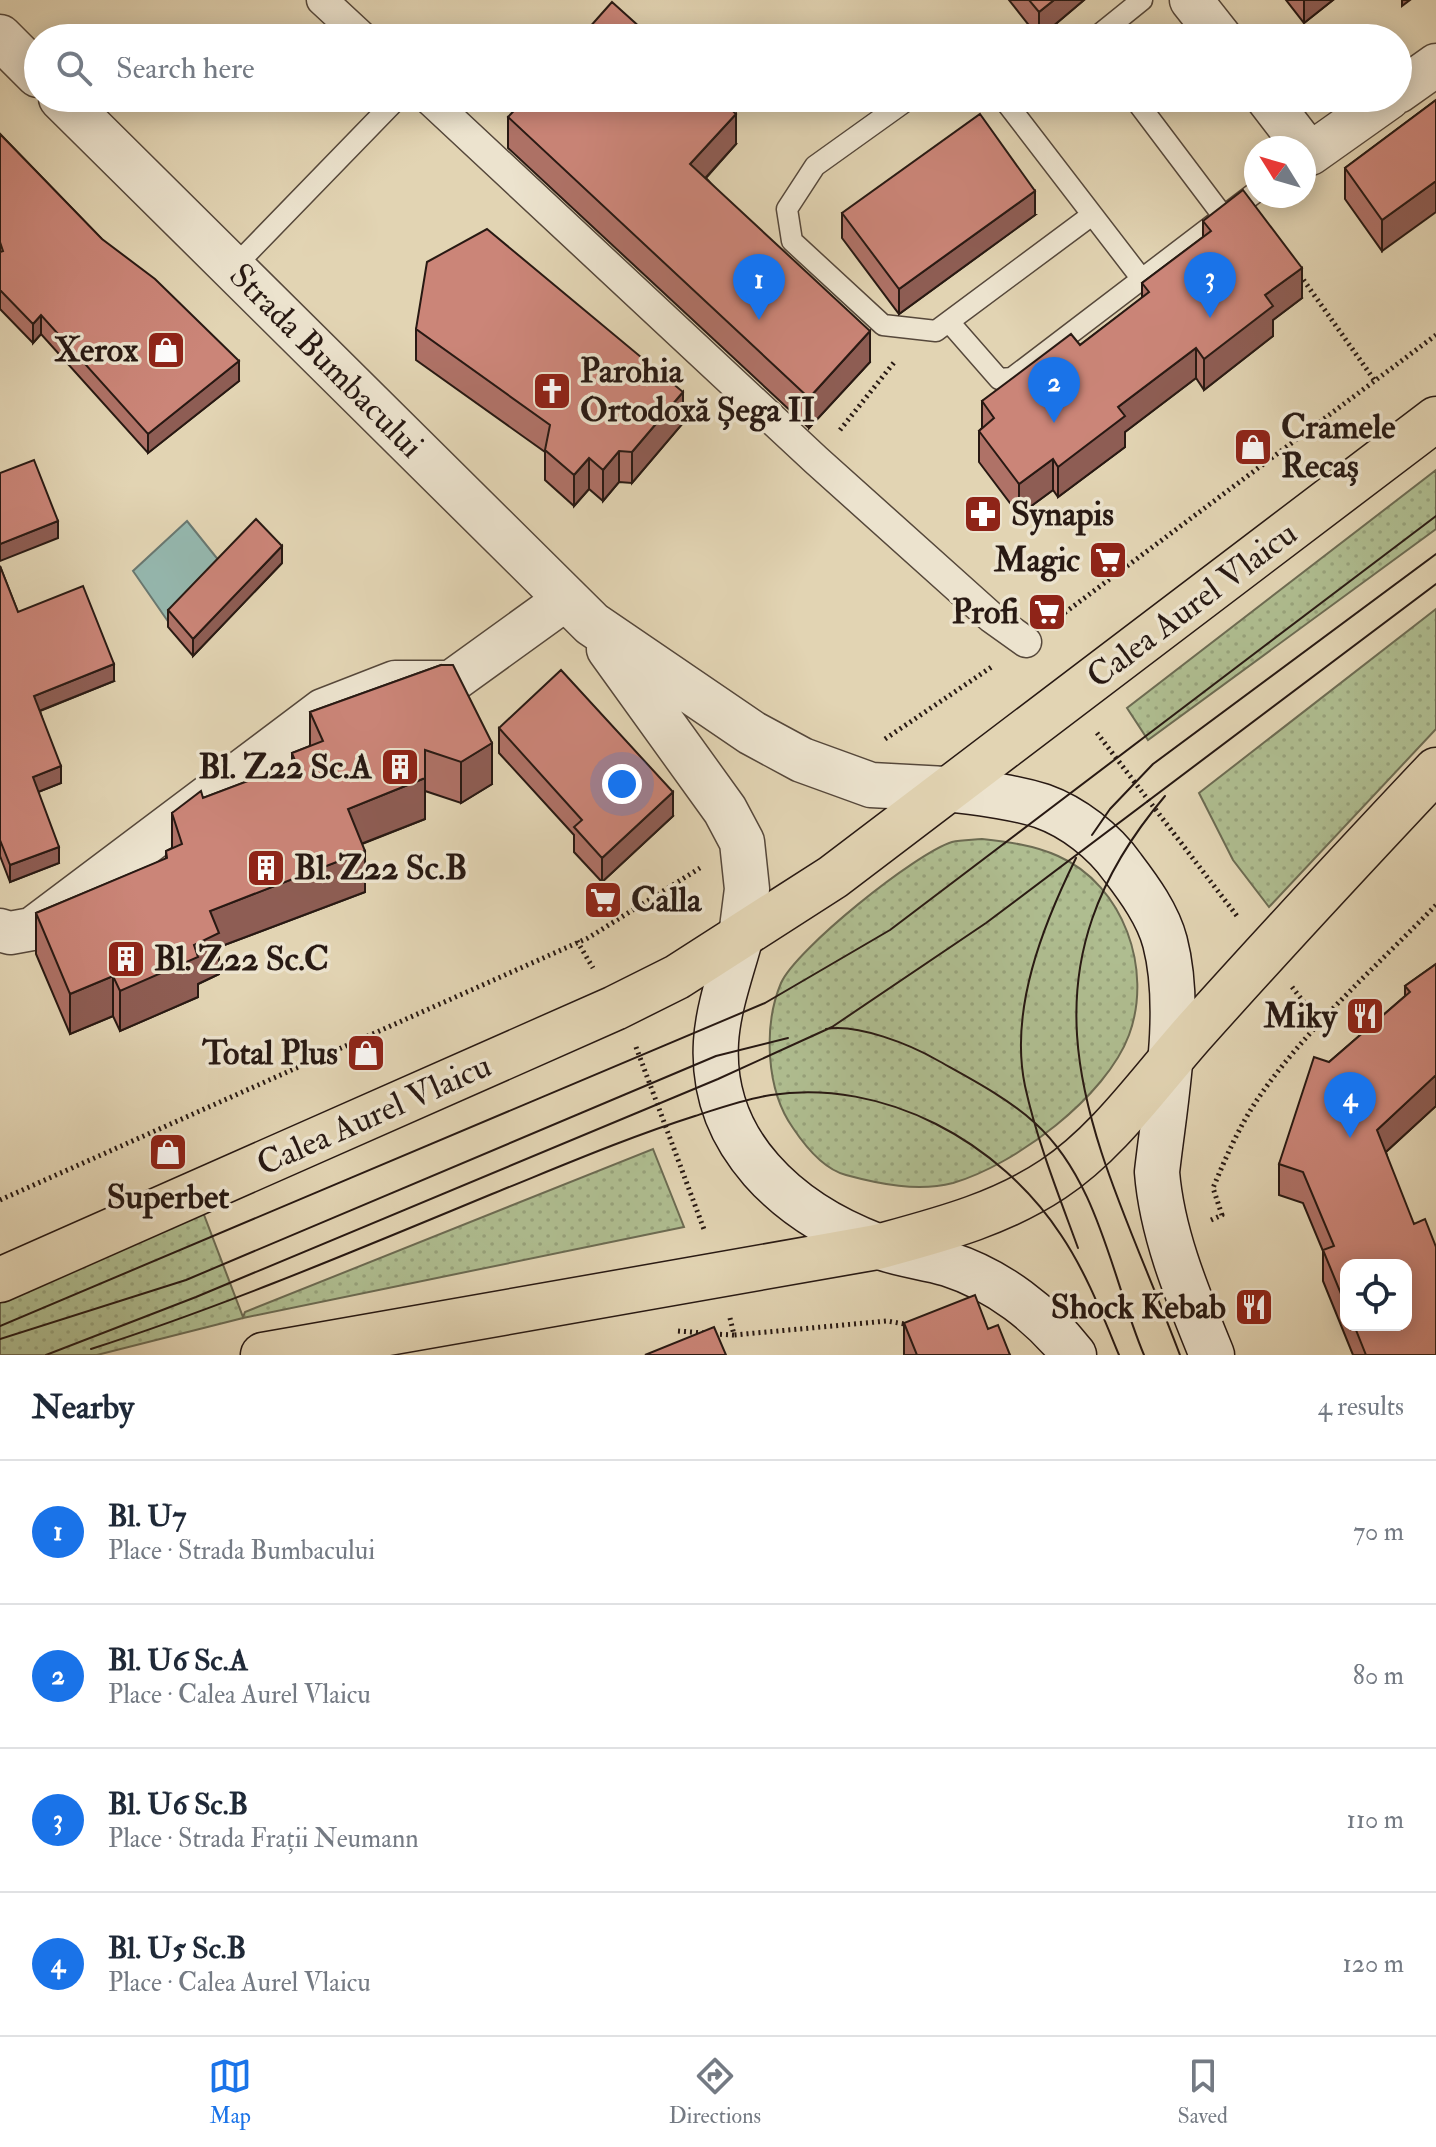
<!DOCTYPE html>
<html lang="en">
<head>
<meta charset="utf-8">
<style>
	body { margin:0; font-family:"IM FELL Double Pica",serif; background:#f2f2f3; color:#1f2937 }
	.controls { position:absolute; right:24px; bottom:24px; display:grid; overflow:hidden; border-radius:16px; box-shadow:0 4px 20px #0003 }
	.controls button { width:72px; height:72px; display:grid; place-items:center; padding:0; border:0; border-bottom:2px solid #e0e1e3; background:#fff; color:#1f2937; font:40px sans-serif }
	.compass { position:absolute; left:1244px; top:136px; width:72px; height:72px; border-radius:50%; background:#fff; box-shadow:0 4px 20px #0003; rotate:307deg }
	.you { position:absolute; left:622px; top:784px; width:28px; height:28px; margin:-20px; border:6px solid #fff; border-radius:50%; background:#1a73e8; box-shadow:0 0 0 12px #1a73e833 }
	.badge { display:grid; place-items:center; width:52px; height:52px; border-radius:50%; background:#1a73e8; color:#fff; font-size:26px; font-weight:700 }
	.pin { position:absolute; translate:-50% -66px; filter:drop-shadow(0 2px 4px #0008) }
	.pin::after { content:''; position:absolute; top:42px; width:28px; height:24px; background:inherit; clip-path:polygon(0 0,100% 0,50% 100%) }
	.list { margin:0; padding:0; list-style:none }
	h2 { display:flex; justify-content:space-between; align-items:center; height:104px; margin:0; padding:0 32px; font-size:34px }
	h2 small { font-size:26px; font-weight:400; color:#747a83 }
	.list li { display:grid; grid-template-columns:52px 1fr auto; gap:24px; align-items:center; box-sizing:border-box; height:144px; padding:0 32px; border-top:2px solid #e0e1e3 }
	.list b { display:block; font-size:30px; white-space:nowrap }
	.list p { margin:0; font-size:26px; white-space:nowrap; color:#747a83 }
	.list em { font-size:26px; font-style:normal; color:#747a83 }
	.icon { flex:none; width:44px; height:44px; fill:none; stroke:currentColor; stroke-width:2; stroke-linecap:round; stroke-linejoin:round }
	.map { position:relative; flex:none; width:1436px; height:1355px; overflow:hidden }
	.search { position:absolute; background:#fff; box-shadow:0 4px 20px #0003; left:24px; right:24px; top:24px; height:88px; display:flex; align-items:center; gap:20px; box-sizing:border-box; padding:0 28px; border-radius:44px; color:#747a83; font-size:30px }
	.sheet { height:680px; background:#fff }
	nav { display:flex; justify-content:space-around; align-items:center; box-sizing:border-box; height:112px; border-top:2px solid #e0e1e3; background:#fff; font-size:22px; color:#747a83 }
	nav a { display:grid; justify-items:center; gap:4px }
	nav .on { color:#1a73e8 }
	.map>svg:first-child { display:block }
</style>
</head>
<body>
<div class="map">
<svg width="1436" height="1355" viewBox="0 0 1436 1355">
	<defs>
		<pattern id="grass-dots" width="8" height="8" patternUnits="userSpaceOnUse" patternTransform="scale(2)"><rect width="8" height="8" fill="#afbd90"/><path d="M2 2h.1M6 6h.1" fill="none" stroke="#97a27b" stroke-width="1.8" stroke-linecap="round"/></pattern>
	</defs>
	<rect width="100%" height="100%" fill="#e2d4b3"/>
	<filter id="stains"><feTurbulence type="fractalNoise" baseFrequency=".0025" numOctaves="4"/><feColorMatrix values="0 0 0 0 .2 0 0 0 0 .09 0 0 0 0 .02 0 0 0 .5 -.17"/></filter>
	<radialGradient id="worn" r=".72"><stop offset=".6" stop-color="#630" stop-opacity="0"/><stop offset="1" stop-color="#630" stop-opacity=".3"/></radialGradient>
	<path fill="url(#grass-dots)" stroke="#6c6b52" stroke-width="2" d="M1436 470V529L1148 740 1127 708Z
		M1436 609V729L1269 907 1233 860 1199 793Z
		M982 839C1008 842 1034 845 1058 856 1124 885 1153 970 1129 1035 1106 1097 1015 1165 953 1183 918 1192 879 1184 846 1175 823 1169 805 1146 793 1128 766 1090 763 1026 781 983 796 949 916 853 952 842 961 840 972 840 982 839Z
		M653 1149 684 1227 243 1318 97 1355H0V1295L201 1207 243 1317 245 1312Z"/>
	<path fill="#95b8af" stroke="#697871" stroke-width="2" d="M187 521 220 562 167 620 133 571Z"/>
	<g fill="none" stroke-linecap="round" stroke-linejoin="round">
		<g stroke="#56483b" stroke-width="23">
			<path id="service" d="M1095 38 1142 0
				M910 98 815 166 787 209 792 241 883 325 936 331 1092 215
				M1134 98 1223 216
				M1005 101 1141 278
				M233 268 398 98
				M950 323 999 379 1012 378 1256 192"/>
		</g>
		<g stroke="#56483b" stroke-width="33">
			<path id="pedestrian" d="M322 0 363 38
				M428 98 816 460 991 617 1026 642"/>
		</g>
		<g stroke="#56483b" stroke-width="45">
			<path id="minor" d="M1191 0 1221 38
				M1398 92 1436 65
				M1267 98 1310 154 1389 98
				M0 930 10 933 32 929 323 710 395 682H451L566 599"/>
		</g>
		<g stroke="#56483b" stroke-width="47">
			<path id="tertiary" d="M0 37 38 75
				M61 98 592 624 752 733 802 760 871 785 946 789
				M609 649 725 810 742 842 747 889 741 936"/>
		</g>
		<g stroke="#281913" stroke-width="47">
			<path id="secondary" d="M946 789C978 793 1010 796 1042 806 1073 817 1104 841 1123 868 1139 889 1158 915 1165 942 1183 1011 1165 1101 1157 1172 1162 1235 1188 1296 1212 1355
				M741 936C732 970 718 1007 716 1042 710 1144 789 1213 877 1246 900 1255 925 1257 948 1264 998 1280 1042 1314 1074 1355"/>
		</g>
		<g stroke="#281913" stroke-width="47">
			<path id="primary" d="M0 1280 615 1008 677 977 833 877 1436 419
				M263 1355 877 1247C939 1230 999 1215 1053 1179 1109 1142 1152 1079 1196 1030 1275 942 1355 856 1436 770"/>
		</g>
		<path stroke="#281913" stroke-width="5" stroke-dasharray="2 4" stroke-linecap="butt" d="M1300 275 1375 381
			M840 430 896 360
			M1055 620 1436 335
			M1097 733 1237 916
			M885 739 993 666
			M577 941 593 968
			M1292 987 1321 1024
			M636 1047 705 1232
			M0 1200 588 938 700 868
			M1211 1220 1222 1215 1213 1188C1226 1157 1239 1127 1257 1100 1306 1028 1376 967 1436 905
			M730 1318 734 1335 887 1321 910 1325
			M678 1331 704 1333
			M714 1334 734 1335"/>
		<use href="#service" stroke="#ece3ce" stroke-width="20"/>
		<use href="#pedestrian" stroke="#ece3ce" stroke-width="30"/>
		<use href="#minor" stroke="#ece3ce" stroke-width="42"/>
		<use href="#tertiary" stroke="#ece3ce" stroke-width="44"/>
		<use href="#secondary" stroke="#ece3ce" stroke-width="44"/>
		<use href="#primary" stroke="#e2d4b3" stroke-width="44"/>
		<path stroke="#281913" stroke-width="2" d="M1165 796C999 992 1103 1151 1180 1355
			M1092 835 1110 809 1153 764 1436 554
			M1076 858C1043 925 1009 1010 1025 1086 1037 1141 1059 1196 1078 1248
			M826 1029C857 1023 911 1045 937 1060 971 1079 1006 1097 1035 1123 1099 1181 1112 1279 1144 1355
			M0 1326 765 1003 890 930 1436 516
			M0 1339 186 1280 716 1056 788 1038
			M91 1349C227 1305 359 1249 492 1194 559 1167 626 1138 695 1116 720 1108 745 1099 771 1095 884 1078 1000 1142 1061 1235 1086 1272 1102 1314 1119 1355
			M46 1355 196 1297 718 1079 832 1027 986 923 1436 584"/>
	</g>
	<path fill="#af7267" stroke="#281913" stroke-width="2" fill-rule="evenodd" d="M1009 0H1084L1039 38Z
		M1286 0H1333L1304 23Z
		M1436 100 1382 251 1345 199V168Z
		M508 117 736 144 706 178 870 362 809 428 508 148Z
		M0 134 239 381 148 453 41 334 33 343 0 309Z
		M842 213 1035 215 899 314 842 238Z
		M1203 221 1302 298 1273 320V336L1204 390 1196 378 1125 432V447L1058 497 1053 490 1019 515 979 462V431L982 428V401L1080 345 1142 298V283L1203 237Z
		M416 329 683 423 632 483 619 482 603 501 589 489 574 506 545 480V452L416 360Z
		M282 563 193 656 168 627V610Z
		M0 566 18 612 114 681 40 711 61 783 38 792 59 863 10 882 0 856Z
		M441 665 492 784 461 803 425 791V819L362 844 365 892 219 947V974L198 984V997L120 1031 113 1016 70 1034 36 954V913L166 859V851L172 848V813L203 798 292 764V753L310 746V712Z
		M499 728 673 816 602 882 574 852V835L499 753Z
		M1436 964V1106L1386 1152 1436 1355H1353L1323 1281V1251L1303 1203 1279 1195V1164L1329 1062 1405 996V986ZM1346 1265 1406 1325H1346Z
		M904 1323 988 1329 1010 1355H904Z"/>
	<path fill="#8e5d54" stroke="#281913" stroke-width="2" d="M1054 0H1084L1039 38V12Z
		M1304 0H1333L1304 23Z
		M1402 0H1410L1402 6Z
		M736 114V144L690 195V164Z
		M1436 181V212L1382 251V220Z
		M1035 191V215L899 314V289Z
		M1302 268V298L1273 320V336L1204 390V359L1265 295Z
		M41 315V334L33 343V324Z
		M870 331V362L809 428V398Z
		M1196 348V378L1125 432V447L1058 497V467L1118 407Z
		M239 361V381L148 453V434Z
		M683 392V423L632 483V452Z
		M619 451V482L603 501V470Z
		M589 458V489L574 506V475Z
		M1053 459V490L1019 515V484Z
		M58 521V538L0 561V544Z
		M282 546V563L193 656V639Z
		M114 664V681L34 713V696Z
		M492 743V784L461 803V762Z
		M61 766V783L33 794V777Z
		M425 778V819L348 849V809Z
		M673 792V816L602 882V858Z
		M59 847V863L10 882V865Z
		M365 851V892L219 947V974L198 984V997L120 1031V991L194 945 210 911Z
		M113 976V1016L70 1034V994Z
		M1436 1075V1106L1377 1160V1130Z"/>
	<path fill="#cb8578" stroke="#281913" stroke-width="2" d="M1029 0H1054L1039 12Z
		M612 2 652 38H580Z
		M526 98H719L736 114 690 164 870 331 809 398 508 117Z
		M1436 100V181L1382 220 1345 168Z
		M980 114 1035 191 899 289 842 213Z
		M0 134 102 239 155 279 239 361 148 434 41 315 33 324 0 290V252L3 251 0 242Z
		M1243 190 1302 268 1265 295 1273 306 1204 359 1196 348 1118 407 1125 416 1058 467 1053 459 1019 484 979 431 994 418 982 401 1071 334 1080 345 1149 292 1142 283 1211 231 1203 221Z
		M487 229 683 392 632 452 619 451 603 470 589 458 574 475 545 450 550 425 416 329 427 262Z
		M34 460 58 521 0 544V473Z
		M256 519 282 546 193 639 168 610Z
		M0 566 18 612 83 586 114 664 34 696 61 766 33 777 59 847 10 865 0 840Z
		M441 665H453L492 743 461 762 425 750V778L348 809 365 851 210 911 219 933 194 945 198 957 120 991 113 976 70 994 36 913 167 858 166 851 182 844 172 813 201 791 203 798 296 763 292 753 323 741 310 712Z
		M561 670 673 792 602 858 574 827 582 820 499 728Z
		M1436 964V1075L1377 1130 1414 1224 1425 1219 1436 1247V1355H1366L1354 1325H1406V1265H1346V1306L1323 1250 1334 1246 1303 1172 1279 1164 1314 1057 1329 1062 1410 992 1405 986Z
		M975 1295 988 1329 998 1325 1010 1355H916H917L904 1323Z
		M714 1327 726 1355H645Z"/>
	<defs>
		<g id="shop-square" transform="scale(2)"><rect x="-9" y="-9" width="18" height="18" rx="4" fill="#8f2418" stroke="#ece3ce"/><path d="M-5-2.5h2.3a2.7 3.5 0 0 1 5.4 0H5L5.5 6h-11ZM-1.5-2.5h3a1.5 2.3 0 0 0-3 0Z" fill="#fff"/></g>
		<g id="church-square" transform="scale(2)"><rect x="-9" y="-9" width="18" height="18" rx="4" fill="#8f2418" stroke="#ece3ce"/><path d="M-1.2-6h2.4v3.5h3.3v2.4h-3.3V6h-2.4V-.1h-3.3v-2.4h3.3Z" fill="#fff"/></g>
		<g id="pharmacy-square" transform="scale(2)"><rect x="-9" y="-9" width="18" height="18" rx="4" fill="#8f2418" stroke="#ece3ce"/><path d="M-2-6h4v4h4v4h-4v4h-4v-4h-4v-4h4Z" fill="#fff"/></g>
		<g id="supermarket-square" transform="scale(2)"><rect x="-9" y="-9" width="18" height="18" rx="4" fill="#8f2418" stroke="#ece3ce"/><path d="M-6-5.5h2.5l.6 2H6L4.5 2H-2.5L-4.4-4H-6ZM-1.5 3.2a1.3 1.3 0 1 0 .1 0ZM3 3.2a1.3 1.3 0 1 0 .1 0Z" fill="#fff"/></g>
		<g id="building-square" transform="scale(2)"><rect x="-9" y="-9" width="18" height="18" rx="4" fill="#8f2418" stroke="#ece3ce"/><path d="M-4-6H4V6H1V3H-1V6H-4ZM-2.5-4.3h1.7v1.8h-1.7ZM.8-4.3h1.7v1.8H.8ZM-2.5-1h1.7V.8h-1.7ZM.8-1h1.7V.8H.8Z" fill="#fff"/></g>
		<g id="restaurant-square" transform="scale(2)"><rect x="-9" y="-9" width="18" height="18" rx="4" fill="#8f2418" stroke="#ece3ce"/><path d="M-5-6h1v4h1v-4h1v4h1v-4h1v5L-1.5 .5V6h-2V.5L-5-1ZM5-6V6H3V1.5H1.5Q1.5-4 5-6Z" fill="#fff"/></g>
	</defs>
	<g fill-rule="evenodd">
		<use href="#shop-square" x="166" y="350"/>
		<use href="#church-square" x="552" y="391"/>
		<use href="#shop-square" x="1253" y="447"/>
		<use href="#pharmacy-square" x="983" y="514"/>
		<use href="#supermarket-square" x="1108" y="560"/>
		<use href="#supermarket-square" x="1047" y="612"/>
		<use href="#building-square" x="400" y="767"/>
		<use href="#building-square" x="266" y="868"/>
		<use href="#supermarket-square" x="603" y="900"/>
		<use href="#building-square" x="126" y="959"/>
		<use href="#restaurant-square" x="1365" y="1016"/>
		<use href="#shop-square" x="366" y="1053"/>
		<use href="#shop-square" x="168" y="1152"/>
		<use href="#restaurant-square" x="1254" y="1307"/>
	</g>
	<g text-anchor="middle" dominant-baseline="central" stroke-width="7" stroke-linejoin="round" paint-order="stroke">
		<g font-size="34" font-weight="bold" fill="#281913" stroke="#ece3ce" text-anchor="end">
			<text x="138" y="350">Xerox</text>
			<text x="580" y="371" text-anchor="start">Parohia<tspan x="580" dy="39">Ortodoxă Șega II</tspan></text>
			<text x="1281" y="427" text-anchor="start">Cramele<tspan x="1281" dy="39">Recaș</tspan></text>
			<text x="1011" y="514" text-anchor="start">Synapis</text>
			<text x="1080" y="560">Magic</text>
			<text x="1019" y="612">Profi</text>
			<text x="372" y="767">Bl. Z22 Sc.A</text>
			<text x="294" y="868" text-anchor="start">Bl. Z22 Sc.B</text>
			<text x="631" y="900" text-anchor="start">Calla</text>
			<text x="154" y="959" text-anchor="start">Bl. Z22 Sc.C</text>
			<text x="1337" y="1016">Miky</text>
			<text x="338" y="1053">Total Plus</text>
			<text x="168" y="1197" text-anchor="middle">Superbet</text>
			<text x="1226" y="1307">Shock Kebab</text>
		</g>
		<g font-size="34" fill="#281913" stroke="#ece3ce">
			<text transform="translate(326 361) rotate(45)">Strada Bumbacului</text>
			<text transform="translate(1192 605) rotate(-37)">Calea Aurel Vlaicu</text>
			<text transform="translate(374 1115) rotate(-24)">Calea Aurel Vlaicu</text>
		</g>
	</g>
	<rect width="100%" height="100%" filter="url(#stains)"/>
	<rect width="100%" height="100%" fill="url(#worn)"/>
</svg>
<div class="controls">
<button><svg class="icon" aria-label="locate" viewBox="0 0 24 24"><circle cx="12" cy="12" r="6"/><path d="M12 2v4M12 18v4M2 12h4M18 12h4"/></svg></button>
</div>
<svg class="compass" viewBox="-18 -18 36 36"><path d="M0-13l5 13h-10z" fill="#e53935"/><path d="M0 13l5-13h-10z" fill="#747a83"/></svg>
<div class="you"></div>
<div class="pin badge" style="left:759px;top:320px">1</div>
<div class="pin badge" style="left:1054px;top:423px">2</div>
<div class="pin badge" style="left:1210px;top:318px">3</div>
<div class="pin badge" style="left:1350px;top:1138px">4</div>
<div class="search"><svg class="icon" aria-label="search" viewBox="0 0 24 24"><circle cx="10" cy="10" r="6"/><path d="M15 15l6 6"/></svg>Search here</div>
</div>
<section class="sheet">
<h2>Nearby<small>4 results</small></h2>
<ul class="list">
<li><span class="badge">1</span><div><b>Bl. U7</b><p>Place · Strada Bumbacului</p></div><em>70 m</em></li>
<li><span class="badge">2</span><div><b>Bl. U6 Sc.A</b><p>Place · Calea Aurel Vlaicu</p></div><em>80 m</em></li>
<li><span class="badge">3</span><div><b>Bl. U6 Sc.B</b><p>Place · Strada Frații Neumann</p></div><em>110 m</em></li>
<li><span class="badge">4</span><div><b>Bl. U5 Sc.B</b><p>Place · Calea Aurel Vlaicu</p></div><em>120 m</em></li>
</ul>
</section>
<nav>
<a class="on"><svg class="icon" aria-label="map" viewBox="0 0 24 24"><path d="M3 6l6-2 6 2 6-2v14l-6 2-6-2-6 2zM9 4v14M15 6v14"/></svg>Map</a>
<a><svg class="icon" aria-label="directions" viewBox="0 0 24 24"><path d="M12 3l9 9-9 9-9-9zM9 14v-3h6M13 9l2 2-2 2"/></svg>Directions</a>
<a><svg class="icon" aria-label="saved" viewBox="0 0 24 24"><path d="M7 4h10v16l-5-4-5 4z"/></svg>Saved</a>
</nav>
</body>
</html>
